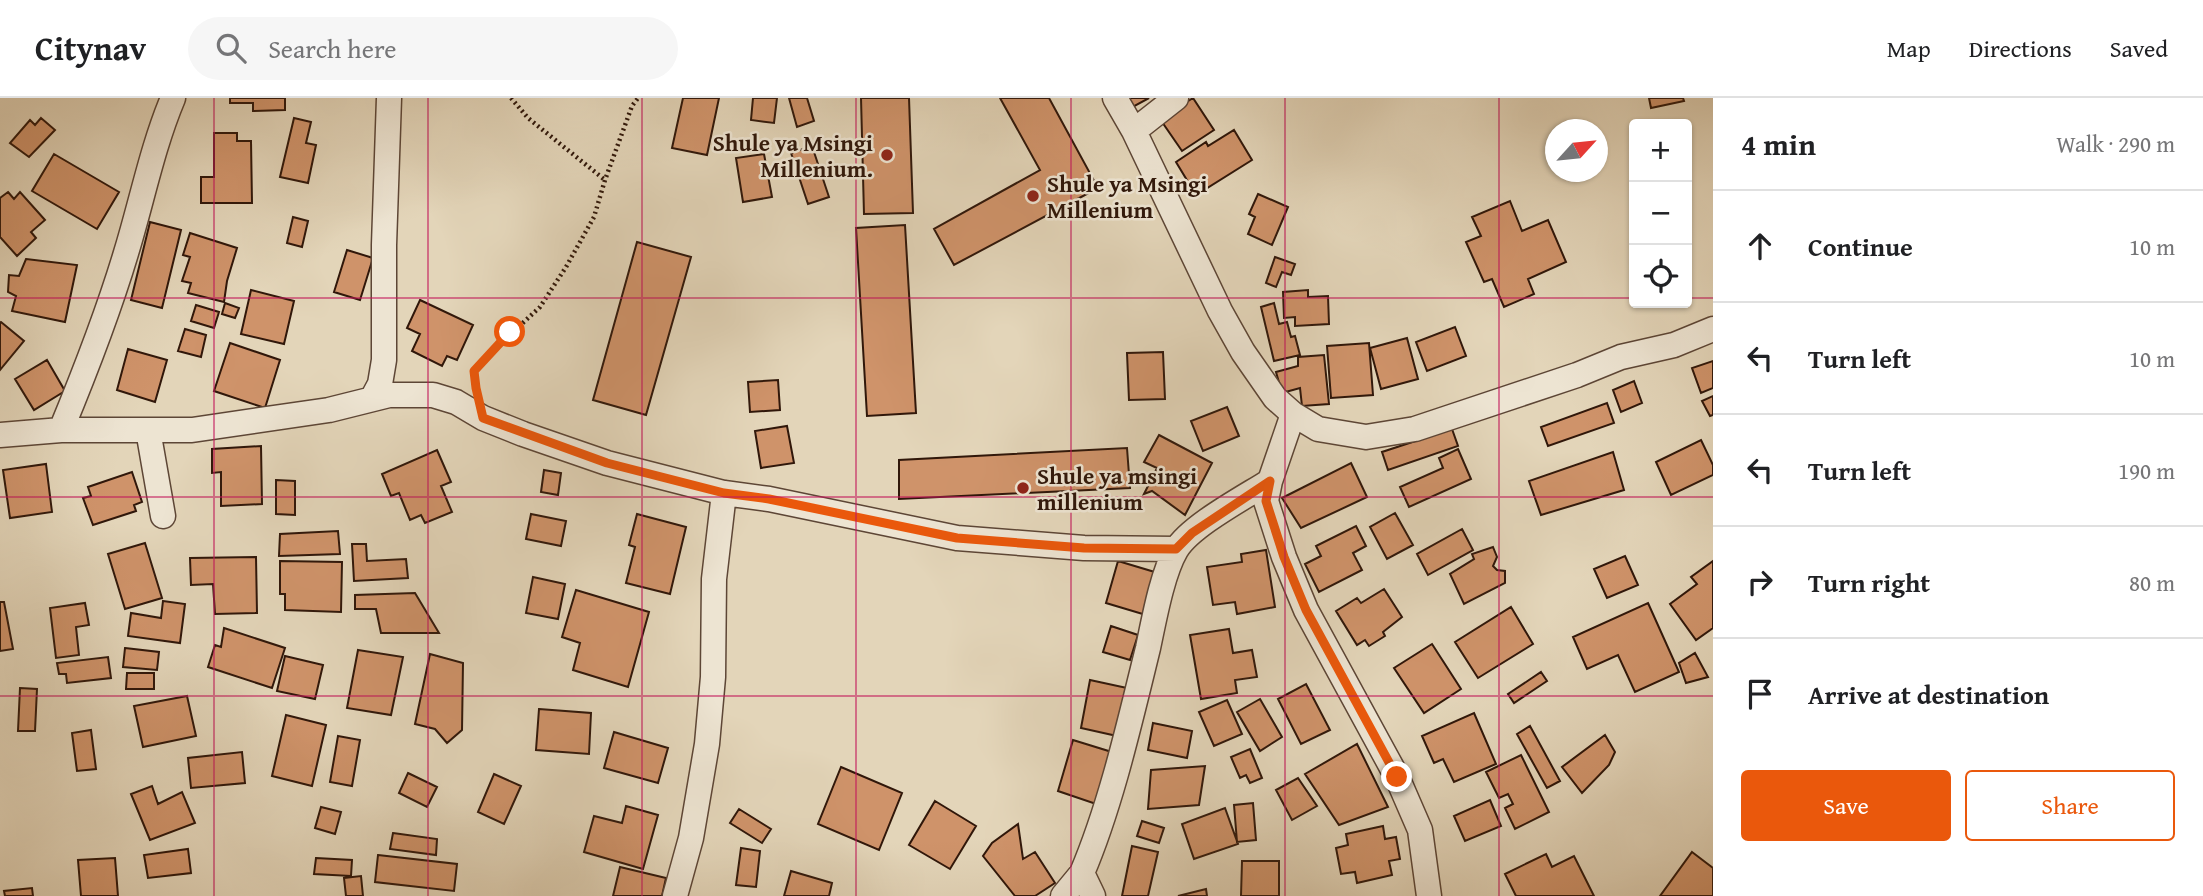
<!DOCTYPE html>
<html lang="en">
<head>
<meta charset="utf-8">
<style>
	body { margin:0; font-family:"Gentium Book Plus",serif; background:#f6f6f6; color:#202124 }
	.controls { position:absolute; right:21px; top:21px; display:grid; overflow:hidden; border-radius:7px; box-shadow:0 2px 5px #0004 }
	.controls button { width:63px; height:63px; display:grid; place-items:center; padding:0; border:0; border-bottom:2px solid #e0e0e0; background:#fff; color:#202124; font:35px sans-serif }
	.compass { position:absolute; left:1545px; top:21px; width:63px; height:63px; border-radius:50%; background:#fff; box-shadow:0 2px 5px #0004; rotate:63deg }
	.stop { position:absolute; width:21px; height:21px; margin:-16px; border:5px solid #ea580c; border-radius:50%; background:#fff }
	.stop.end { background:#ea580c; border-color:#fff; box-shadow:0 2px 7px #0008 }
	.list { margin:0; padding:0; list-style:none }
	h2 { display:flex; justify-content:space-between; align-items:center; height:91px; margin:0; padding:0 28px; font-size:30px }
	h2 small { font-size:23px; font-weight:400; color:#757577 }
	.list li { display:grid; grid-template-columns:46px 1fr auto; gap:21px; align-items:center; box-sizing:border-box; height:112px; padding:0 28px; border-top:2px solid #e0e0e0 }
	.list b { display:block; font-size:26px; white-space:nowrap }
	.list em { font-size:23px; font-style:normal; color:#757577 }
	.actions { display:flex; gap:14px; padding:21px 28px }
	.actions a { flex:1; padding:16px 0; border:2px solid #ea580c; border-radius:7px; text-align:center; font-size:24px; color:#ea580c }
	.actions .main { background:#ea580c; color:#fff }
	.icon { flex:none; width:38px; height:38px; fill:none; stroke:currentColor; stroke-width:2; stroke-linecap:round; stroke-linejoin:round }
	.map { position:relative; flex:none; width:1713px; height:798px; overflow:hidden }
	header { display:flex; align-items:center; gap:42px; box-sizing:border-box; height:98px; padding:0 35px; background:#fff; border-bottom:2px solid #e0e0e0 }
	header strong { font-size:33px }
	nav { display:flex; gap:38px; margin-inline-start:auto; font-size:24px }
	.search { width:490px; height:63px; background:#f6f6f6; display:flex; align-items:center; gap:18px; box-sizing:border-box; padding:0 24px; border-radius:38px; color:#757577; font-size:26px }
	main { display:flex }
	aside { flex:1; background:#fff }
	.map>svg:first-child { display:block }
</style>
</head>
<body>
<header>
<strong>Citynav</strong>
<div class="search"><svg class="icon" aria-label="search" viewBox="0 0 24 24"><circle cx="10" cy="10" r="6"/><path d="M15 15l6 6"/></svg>Search here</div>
<nav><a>Map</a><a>Directions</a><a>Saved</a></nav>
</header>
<main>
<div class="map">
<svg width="1713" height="798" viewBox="0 0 1713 798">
	<rect width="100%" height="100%" fill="#e3d5b9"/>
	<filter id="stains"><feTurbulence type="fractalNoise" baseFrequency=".00286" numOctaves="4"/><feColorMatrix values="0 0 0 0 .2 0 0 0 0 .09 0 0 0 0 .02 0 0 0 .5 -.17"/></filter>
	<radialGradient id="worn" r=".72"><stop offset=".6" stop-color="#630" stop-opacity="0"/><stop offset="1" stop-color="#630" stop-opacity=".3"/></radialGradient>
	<path fill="#cf936a" stroke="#30170a" stroke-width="2" d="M230 0H285V12L253 13V5H230Z
		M683 0H719L707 57 672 50Z
		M753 0H777L774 25 751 22Z
		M789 0H807L814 23 797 29Z
		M861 0H909L913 115 864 116Z
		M1000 0H1049L1098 90 954 167 934 131 1040 72Z
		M1123 0H1149L1129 11Z
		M1193 0 1214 32 1182 53 1160 21Z
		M1649 0H1683L1684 3 1651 10Z
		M41 20 55 32 29 59 10 45 30 22 35 27Z
		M294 20 311 24 306 45 316 47 308 85 280 79Z
		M1234 32 1252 62 1196 97 1176 64 1206 44 1208 48Z
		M214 35H237V43H251L252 105H201V79H214Z
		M812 48 829 99 808 106 791 55Z
		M54 56 119 94 97 131 32 93Z
		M764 56 772 99 743 104 736 60Z
		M8 94 14 101 20 94 45 122 31 134 36 140 17 158 0 139V100Z
		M1258 96 1288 109 1272 147 1248 136 1255 119 1249 116Z
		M1510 103 1522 133 1548 122 1566 164 1528 181 1534 196 1504 209 1492 181 1484 184 1466 144 1481 138 1472 119Z
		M293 119 308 123 302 149 287 145Z
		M150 124 181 132 162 210 131 202Z
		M905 127 916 315 867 318 856 130Z
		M190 135 237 150 227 183 224 204 188 195 191 185 182 183 190 159 183 157Z
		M637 144 691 159 646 317 593 302Z
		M347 152 373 160 360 202 334 194Z
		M1275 159 1295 166 1291 177 1282 174 1276 189 1266 185Z
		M26 161 77 167 65 224 12 213 16 198 8 194 9 177 19 178Z
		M251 192 294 203 284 246 241 236Z
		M1308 192V199L1328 198 1329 226 1295 228V219L1284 220 1283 194Z
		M420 202 473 227 457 262 447 258 442 268 412 253 420 236 407 230Z
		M225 205 239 210 235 220 222 216Z
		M1274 205 1279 226 1287 224 1291 239 1295 238 1300 257 1274 263 1261 209Z
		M196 207 219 214 214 230 191 223Z
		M1 224 24 243 0 272V225Z
		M1455 229 1466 258 1427 273 1416 244Z
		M185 231 206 237 201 259 178 253Z
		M1407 240 1418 281 1381 291 1370 250Z
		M230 245 280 262 265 310 214 293Z
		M1369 245 1373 297 1331 300 1327 248Z
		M128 251 167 262 155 304 117 292Z
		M1163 254 1165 301 1129 302 1127 255Z
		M1324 257 1329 306 1302 308 1300 290 1282 295 1276 274 1298 268V259Z
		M47 262 65 293 34 312 15 281Z
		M1713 263V290L1701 295 1692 270Z
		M778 282 780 312 750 314 748 284Z
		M1634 283 1642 305 1621 314 1613 292Z
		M1713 298V317L1710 318 1702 303Z
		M1607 305 1614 325 1548 348 1541 329Z
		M1227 309 1239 338 1203 353 1191 323Z
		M787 328 794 365 761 370 755 333Z
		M1452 331 1458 348 1388 372 1382 354Z
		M1159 337 1212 365 1185 417 1152 393 1144 396 1157 370 1144 364Z
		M1701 342 1713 367V377L1671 397 1656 364Z
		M261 348 262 406 221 408V374L212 375V351Z
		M1127 350 1130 390 899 401V362Z
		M1458 351 1471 381 1409 409 1400 389 1443 370 1439 360Z
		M437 352 451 384 441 388 452 414 425 425 421 417 410 422 399 395 391 398 382 376Z
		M1613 354 1624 392 1541 417 1529 383Z
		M1351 365 1367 399 1301 430 1282 400Z
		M46 366 52 414 10 420 3 372Z
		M544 372 561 375 558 397 541 394Z
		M132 374 142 404 134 407 136 413 93 427 83 400 91 398 88 389Z
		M276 382 295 383V417L276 416Z
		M1395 415 1413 447 1387 461 1370 429Z
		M531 416 566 423 561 448 526 441Z
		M637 416 686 429 670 496 626 485 635 449 629 447Z
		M1356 428 1366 448 1353 455 1362 472 1319 494 1305 466 1321 458 1316 448Z
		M1462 431 1473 452 1428 477 1417 456Z
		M338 433 340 456 279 458 280 436Z
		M145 445 162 500 125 511 108 456Z
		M352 446H366L367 463 406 461 408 480 354 483Z
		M1493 449 1497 459 1493 468 1497 472 1505 473V485L1464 506 1450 476 1474 461 1472 456Z
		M1266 452 1275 509 1237 516 1235 504 1213 507 1207 469 1242 464 1241 456Z
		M1625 458 1638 487 1607 500 1594 471Z
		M256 459 257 515 215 516 213 486 191 487 190 460Z
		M280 463 342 464 341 514 285 512V496H280Z
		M1118 463 1158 475 1146 517 1106 505Z
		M1713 463V530L1696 542 1670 506 1697 486 1691 479Z
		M533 479 565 486 558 521 526 515Z
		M1384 491 1402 519 1383 534 1385 538 1369 548 1365 542 1357 547 1336 513 1357 500 1361 505Z
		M576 492 649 514 628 589 573 572 580 545 562 539Z
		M415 495 439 535H381L376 511H355V497Z
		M163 503 185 506 180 545 128 538 131 515 161 520Z
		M0 504H4L13 551 0 553Z
		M85 505 89 527 76 529 79 557 56 560 50 510Z
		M1648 505 1679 574 1635 594 1618 557 1587 571 1573 539Z
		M1511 509 1533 546 1478 580 1455 544Z
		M1111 528 1138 537 1130 562 1103 554Z
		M224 530 285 550 272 590 208 569 215 547 221 549Z
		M1229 531 1233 555 1252 552 1257 579 1235 582 1237 595 1201 601 1190 537Z
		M1432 546 1461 591 1424 615 1394 570Z
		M125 550 159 554 157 572 123 569Z
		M358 552 403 559 391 617 347 610Z
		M1695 555 1708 579 1686 585 1679 565Z
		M430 556 463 565 462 632 447 645 435 631 415 626Z
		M285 558 323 567 315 601 277 593Z
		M108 559 111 580 67 585 66 576H59L57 565Z
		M1541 574 1547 583 1514 605 1508 596Z
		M127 575H154V591H126Z
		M1090 582 1127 590 1117 638 1081 630Z
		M1306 586 1330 632 1301 646 1278 601Z
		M20 590 37 591 35 633H18Z
		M187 598 196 638 143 649 134 608Z
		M1260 601 1282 639 1260 653 1237 614Z
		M1227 602 1242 636 1214 648 1199 614Z
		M539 611 591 615 589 656 536 652Z
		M1474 615 1496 666 1454 684 1443 661 1434 665 1422 638Z
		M286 617 326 627 312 688 272 678Z
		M1153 625 1192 633 1187 660 1148 652Z
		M1530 628 1560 683 1547 690 1517 636Z
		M91 632 96 671 77 673 72 635Z
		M614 634 668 650 658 685 604 670Z
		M1605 637 1615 654 1609 667 1582 695 1562 669Z
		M338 638 360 642 352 688 330 684Z
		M1073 642 1115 655 1099 707 1058 693Z
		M1357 646 1388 709 1339 727 1305 676Z
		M1250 651 1262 680 1250 685 1246 677 1240 680 1231 659Z
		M242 654 245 685 191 690 188 660Z
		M1521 657 1549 714 1515 731 1505 710 1513 706 1508 696 1499 700 1486 674Z
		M1205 668 1199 707 1148 711 1151 672Z
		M841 669 902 695 879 752 818 726Z
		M408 675 437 689 427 709 399 695Z
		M494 676 521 688 504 726 478 714Z
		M1298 680 1317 708 1292 722 1276 692Z
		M152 688 158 706 182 694 195 725 150 742 131 696Z
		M1490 702 1501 728 1465 743 1454 718Z
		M935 703 976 728 950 771 909 747Z
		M1253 705 1256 742 1237 744 1234 707Z
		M626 708 658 717 643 771 584 754 594 718 622 725Z
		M321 709 341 714 335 736 315 730Z
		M1225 710 1238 746 1194 761 1182 726Z
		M739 711 771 731 762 745 730 725Z
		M1142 723 1164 730 1159 745 1137 738Z
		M1018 726 1023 761 1035 754 1055 785 1035 798H1015L983 758 992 745Z
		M1383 728 1385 741 1396 739 1400 761 1389 763 1392 777 1357 785 1355 774 1341 776 1336 750 1348 747 1346 736Z
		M393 735 437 741 436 757 390 751Z
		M1132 748 1158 754 1148 798H1122Z
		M741 750 760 753 756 789 736 787Z
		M188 751 191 775 148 780 144 757Z
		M1692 754 1713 770V798H1660Z
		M1546 756 1552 769 1574 758 1594 798H1516L1505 776Z
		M378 757 457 766 454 793 375 784Z
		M115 760 118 798H81L78 762Z
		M316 760 352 762 351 778 314 776Z
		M1242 763H1279V798H1241Z
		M620 769 666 780 662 798H613Z
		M791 773 832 785 829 798H784Z
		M361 778 363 798H346L344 780Z
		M32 790 33 798H5L4 793Z
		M1206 791 1207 798H1178Z"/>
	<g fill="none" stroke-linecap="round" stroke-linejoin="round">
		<g stroke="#5d4636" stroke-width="27">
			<path id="street" d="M1115 0 1134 33 1220 213 1243 254 1275 300 1293 316 1318 331 1366 339 1415 331 1577 277 1621 259 1674 247 1713 231
				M1134 33 1176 0
				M372 301 380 286 384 262V147L389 0
				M1293 316 1270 383 1266 403 1284 459 1306 512 1397 679 1420 732 1429 798
				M61 332C85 274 108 215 126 155 142 103 152 50 173 0
				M148 332 163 418
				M0 337 61 332H192L329 312 389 297H433L456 304 483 320 523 336 607 365 724 395 769 401 957 440 1084 450 1176 451
				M675 798 691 740 707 646 713 579 714 481 724 395
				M1063 798 1082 775
				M1093 798 1082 775C1111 707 1130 623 1148 550 1154 522 1162 476 1176 452 1190 428 1245 399 1270 383"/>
		</g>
		<path stroke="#30170a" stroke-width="4.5" stroke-dasharray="2 3.5" stroke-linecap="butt" d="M511 0 528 20 605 82
			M475 287 474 273 486 259 540 209 566 169 594 119 605 82 632 8 638 0"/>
		<use href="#street" stroke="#ede4d2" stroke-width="24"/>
	</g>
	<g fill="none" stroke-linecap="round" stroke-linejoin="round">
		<path stroke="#ea580c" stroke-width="9" d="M510 234 474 273 476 290 483 320 607 365 724 395 769 401 957 440 1084 450 1176 451 1192 435 1270 383 1266 403 1284 459 1306 512 1397 679"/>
	</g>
	<path fill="none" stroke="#c2185b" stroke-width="2" stroke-opacity="0.55" d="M214 0V798M428 0V798M642 0V798M856 0V798M1071 0V798M1285 0V798M1499 0V798M0 200H1634M1687 200H1713M0 399H1713M0 598H1713"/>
	<g fill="#8f2418" stroke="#ede4d2" stroke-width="2.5">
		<circle cx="887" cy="57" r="7"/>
		<circle cx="1033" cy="98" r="7"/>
		<circle cx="1023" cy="390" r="7"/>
	</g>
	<g text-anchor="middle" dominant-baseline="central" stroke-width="5" stroke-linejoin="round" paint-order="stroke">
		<g font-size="23" font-weight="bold" fill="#30170a" stroke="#ede4d2" text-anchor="start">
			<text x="873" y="44" text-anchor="end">Shule ya Msingi<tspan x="873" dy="26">Millenium.</tspan></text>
			<text x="1047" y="85">Shule ya Msingi<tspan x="1047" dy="26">Millenium</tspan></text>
			<text x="1037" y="377">Shule ya msingi<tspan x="1037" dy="26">millenium</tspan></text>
		</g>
	</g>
	<rect width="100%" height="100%" filter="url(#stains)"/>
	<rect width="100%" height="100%" fill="url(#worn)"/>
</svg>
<div class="controls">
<button>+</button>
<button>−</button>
<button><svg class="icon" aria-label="locate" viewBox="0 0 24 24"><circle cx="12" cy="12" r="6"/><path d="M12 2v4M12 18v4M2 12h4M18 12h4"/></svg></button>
</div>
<svg class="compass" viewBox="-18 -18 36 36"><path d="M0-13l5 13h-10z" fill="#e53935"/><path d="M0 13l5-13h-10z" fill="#757577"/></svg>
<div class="stop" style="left:510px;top:234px"></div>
<div class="stop end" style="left:1397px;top:679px"></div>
</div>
<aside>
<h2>4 min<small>Walk · 290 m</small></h2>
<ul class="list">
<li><svg class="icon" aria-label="ahead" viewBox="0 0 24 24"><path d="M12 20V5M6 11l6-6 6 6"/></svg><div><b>Continue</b></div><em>10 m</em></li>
<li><svg class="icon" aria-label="left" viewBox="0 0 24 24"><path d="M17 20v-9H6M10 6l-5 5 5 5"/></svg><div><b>Turn left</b></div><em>10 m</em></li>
<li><svg class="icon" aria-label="left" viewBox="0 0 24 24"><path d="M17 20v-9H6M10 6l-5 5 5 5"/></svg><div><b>Turn left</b></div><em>190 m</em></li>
<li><svg class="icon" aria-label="right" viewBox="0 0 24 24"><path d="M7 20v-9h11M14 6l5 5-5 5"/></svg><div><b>Turn right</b></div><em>80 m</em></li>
<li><svg class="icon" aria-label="arrive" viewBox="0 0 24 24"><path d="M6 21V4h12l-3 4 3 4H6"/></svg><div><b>Arrive at destination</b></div></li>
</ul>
<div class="actions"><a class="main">Save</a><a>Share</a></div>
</aside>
</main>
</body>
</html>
